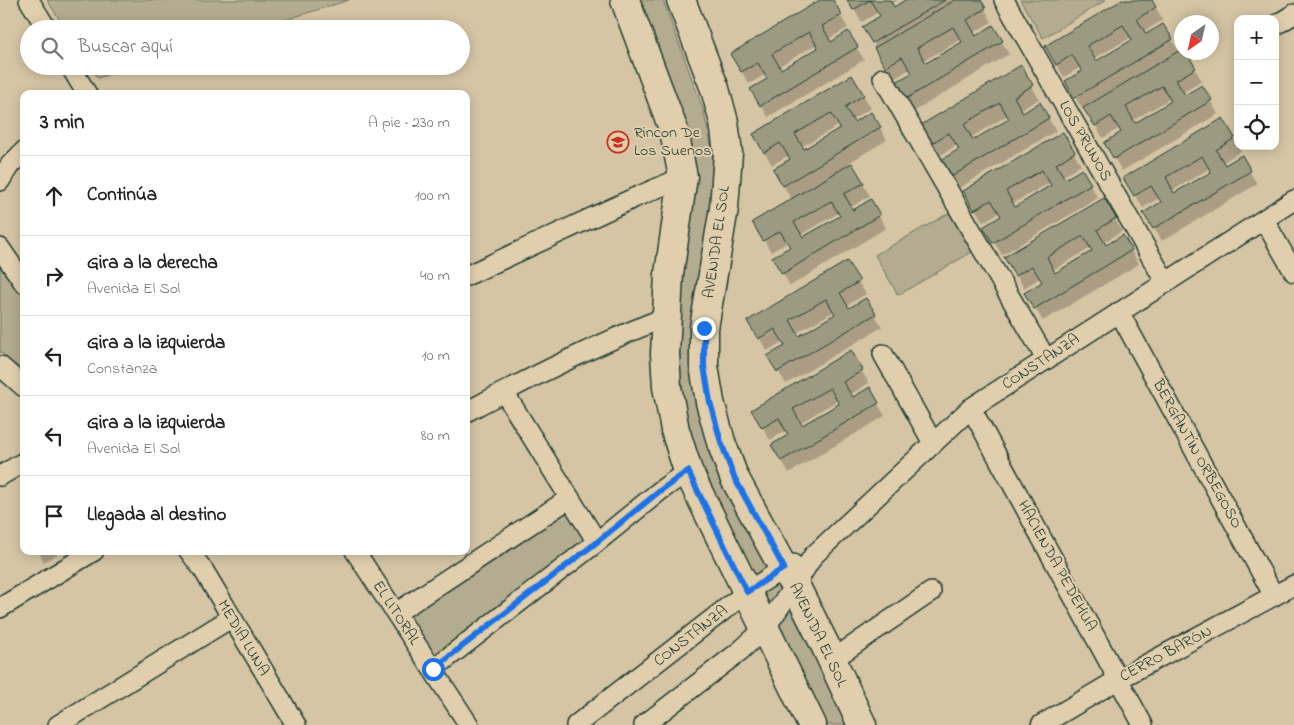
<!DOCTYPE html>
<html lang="es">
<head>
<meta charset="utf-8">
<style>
	body { margin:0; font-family:"Indie Flower",sans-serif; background:#f6f6f6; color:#222 }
	.controls { position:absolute; right:15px; top:15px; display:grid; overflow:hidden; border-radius:10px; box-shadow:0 2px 12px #0003 }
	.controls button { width:45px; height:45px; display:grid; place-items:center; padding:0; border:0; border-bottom:1px solid #e0e0e0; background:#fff; color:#222; font:25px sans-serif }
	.compass { position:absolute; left:1174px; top:15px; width:45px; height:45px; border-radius:50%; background:#fff; box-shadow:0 2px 12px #0003; rotate:214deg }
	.stop { position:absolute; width:15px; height:15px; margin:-11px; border:4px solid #1a73e8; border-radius:50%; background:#fff }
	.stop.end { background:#1a73e8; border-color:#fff; box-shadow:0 1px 5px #0008 }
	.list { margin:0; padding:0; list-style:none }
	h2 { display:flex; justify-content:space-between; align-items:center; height:65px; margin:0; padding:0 20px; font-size:21px }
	h2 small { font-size:16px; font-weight:400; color:#767676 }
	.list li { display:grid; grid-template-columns:32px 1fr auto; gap:15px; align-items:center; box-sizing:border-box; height:80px; padding:0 20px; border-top:1px solid #e0e0e0 }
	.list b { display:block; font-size:19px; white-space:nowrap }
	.list p { margin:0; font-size:16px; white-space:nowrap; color:#767676 }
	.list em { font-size:16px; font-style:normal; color:#767676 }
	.icon { flex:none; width:28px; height:28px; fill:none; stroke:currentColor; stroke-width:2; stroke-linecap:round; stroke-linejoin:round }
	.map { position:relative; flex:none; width:1294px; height:725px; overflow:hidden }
	.search { position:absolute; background:#fff; box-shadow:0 2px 12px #0003; left:20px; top:20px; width:450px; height:55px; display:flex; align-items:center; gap:12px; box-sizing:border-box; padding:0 18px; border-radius:28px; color:#767676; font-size:19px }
	.panel { position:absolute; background:#fff; box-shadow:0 2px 12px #0003; left:20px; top:90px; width:450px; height:465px; border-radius:10px }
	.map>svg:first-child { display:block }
</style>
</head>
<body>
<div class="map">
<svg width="1294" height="725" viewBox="0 0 1294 725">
	<rect width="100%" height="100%" fill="#d5c5a5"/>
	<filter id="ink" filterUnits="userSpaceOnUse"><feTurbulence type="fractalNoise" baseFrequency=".02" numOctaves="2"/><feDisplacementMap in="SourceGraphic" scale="10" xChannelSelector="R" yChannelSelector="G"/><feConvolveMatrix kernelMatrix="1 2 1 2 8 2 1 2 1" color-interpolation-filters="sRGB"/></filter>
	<g filter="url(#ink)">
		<path fill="#b4ac90" stroke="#6a7462" d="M47 0H349L256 29H66Z
			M635 0H663L703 109 712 149 715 183 700 382 815 651 851 725H825L690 446 674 370 685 236Z
			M1020 0H1106L1043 38Z
			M90 66H135L98 78Z
			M949 213 972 252 898 295 875 255Z
			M0 262 24 297V372L0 352Z
			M570 498 597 542 433 669 396 613Z"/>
		<path fill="#0003" fill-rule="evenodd" d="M822 0H831L848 28 828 39 831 43 848 33 864 60 768 117 752 90 769 79 766 74 749 84 731 54ZM817 44 819 48 781 71 778 67Z
			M848 0H898L891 4 893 8 907 0H980L992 22 973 33 976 37 993 27 1009 54 913 112 896 84 913 73 910 69 894 79 864 27 881 16 879 12 862 22ZM962 39 964 42 925 65 923 61Z
			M1124 0H1151L1163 20 1143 32 1146 36 1163 25 1179 52H1185L1202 81 1182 93 1185 97 1202 87 1218 114 1122 171 1105 143 1123 133 1120 128 1103 138 1085 108 1083 110 1066 82 1084 72 1081 67 1064 77 1046 47ZM1132 37 1134 41 1095 63 1093 59ZM1171 98 1173 102 1134 124 1132 121Z
			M1021 67 1039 99 1020 110 1022 114 1040 104 1056 131 959 188 943 160 960 150 957 145 941 155 923 125ZM1008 115 1011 119 972 142 970 138Z
			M852 76 871 108 851 120 854 124 871 113 887 140 850 162 870 196 851 207 853 211 870 201 886 228 790 286 774 258 791 247 788 242 771 252 754 223 792 200 774 170 792 160 789 155 772 165 754 135ZM840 125 842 129 804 151 801 147ZM839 213 841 217 803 239 800 235Z
			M1223 120 1241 151 1222 163 1225 167 1241 157 1257 184 1162 241 1145 213 1162 203 1159 198 1143 208 1125 178ZM1210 168 1213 172 1174 195 1172 191Z
			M1063 134 1081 165 1062 177 1064 181 1082 171 1098 198 1002 255 985 227 1002 217 1000 212 983 222 965 192ZM1051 182 1053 186 1014 209 1012 204Z
			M1103 199 1122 231 1103 243 1105 247 1123 237 1139 264 1043 321 1026 293 1043 283 1040 278 1024 288 1006 258ZM1091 248 1094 252 1055 274 1053 270Z
			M858 282 866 294 846 306 849 310 866 300 882 327 786 384 769 356 786 346 784 341 767 351 749 321ZM835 311 837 315 798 338 796 333Z
			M850 352 869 383 850 395 852 399 869 389 885 416 789 473 773 445 790 435 787 430 770 440 753 410ZM838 400 840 404 802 426 800 423Z
			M38 551H63L44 562Z"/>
		<path fill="#9c9b81" stroke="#1f3d34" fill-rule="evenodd" d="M820 0H833L842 15 822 26 831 42 848 31 858 47 760 106 750 89 767 79 758 63 741 72 730 54ZM809 32 818 48 781 69 772 54Z
			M847 0H870L853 10Z
			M870 0H890L894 7 905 0H945L872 43 862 27 880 16Z
			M955 0H981L986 8 967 20 976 36 993 25 1003 41 904 100 894 83 912 73 902 57 885 67 874 48ZM953 27 962 42 926 63 917 48Z
			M1122 0H1152L1156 7 1137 19 1146 34 1163 24 1173 39 1074 98 1065 81 1082 71 1072 55 1056 65 1045 46ZM1123 25 1132 40 1096 61 1087 46Z
			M1182 49V52H1186L1196 68 1176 80 1185 95 1202 85 1212 100 1114 159 1104 143 1121 132 1111 116 1095 126 1083 108ZM1162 86 1171 101 1135 123 1126 107Z
			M1021 65 1033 85 1014 97 1023 113 1040 102 1049 118 951 177 941 160 959 149 949 133 932 143 921 125ZM1000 103 1009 119 973 140 964 124Z
			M852 75 864 95 845 107 854 122 871 112 881 127 783 186 773 169 790 159 780 143 764 153 753 134ZM831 113 840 128 804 149 795 134Z
			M1223 118 1235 138 1216 150 1225 165 1242 155 1251 171 1153 229 1143 213 1161 202 1151 186 1134 196 1123 178ZM1202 156 1211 172 1174 193 1166 177Z
			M1063 132 1075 152 1056 164 1065 179 1082 169 1091 184 993 243 983 227 1001 216 991 200 974 210 963 191ZM1042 170 1051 185 1015 207 1006 191Z
			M852 163 864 183 844 194 853 210 871 199 880 215 782 274 772 257 790 247 780 231 763 241 752 222ZM831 201 840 216 803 237 794 222Z
			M1104 198 1116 218 1097 230 1106 245 1123 235 1132 250 1034 309 1024 293 1042 282 1032 266 1015 276 1004 257ZM1083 236 1092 251 1055 273 1047 257Z
			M847 261 860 281 840 293 849 308 866 298 876 314 777 372 767 356 785 346 775 329 758 339 747 321ZM826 299 835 314 799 336 790 320Z
			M851 350 863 370 843 382 853 397 870 387 879 403 781 461 771 445 788 435 779 418 762 428 751 410ZM830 388 839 404 802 425 793 409Z"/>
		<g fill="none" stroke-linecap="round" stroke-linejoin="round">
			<g stroke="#1f3d34" stroke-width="22">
				<path id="minor" d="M29 0 47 29
					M1004 0 1166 283
					M1276 25 1294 14
					M70 66 87 94
					M883 78 1046 359
					M0 181 10 165 24 151
					M1264 220 1294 272
					M0 248 24 283
					M466 276 634 198 683 177
					M1119 312 1274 596
					M883 354 933 443
					M0 366 24 387
					M504 392 597 542
					M971 408 1143 725
					M466 412C531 377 597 344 666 317
					M0 476 24 462
					M189 551 204 571 296 725
					M355 551 469 725
					M0 608 94 551
					M396 613 570 498
					M832 660 931 592
					M433 669 597 542 661 490 688 471
					M58 725 231 618
					M576 725 747 592 784 568 793 564
					M644 725 740 651 765 628 795 585 813 556 971 408 1294 200
					M1041 725 1119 679 1294 585"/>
			</g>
			<g stroke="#1f3d34" stroke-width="31">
				<path id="secondary" d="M625 0 674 131 683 177 669 274 665 354 667 387 675 430 688 471 812 725
					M681 0 715 89 724 122 728 153 724 208 704 328V366L710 402 721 442 734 477 786 573 795 585 825 645 862 725"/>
			</g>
			<use href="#minor" stroke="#e1ceac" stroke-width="19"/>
			<use href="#secondary" stroke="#e1ceac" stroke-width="28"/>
		</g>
	</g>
	<g fill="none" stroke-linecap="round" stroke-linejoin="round" filter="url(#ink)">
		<path stroke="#1a73e8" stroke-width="6" d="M433 669 597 542 661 490 688 471 747 592 784 568 734 477 721 442 710 402 704 366V328"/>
	</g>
	<defs>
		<g id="school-ring" transform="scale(1.125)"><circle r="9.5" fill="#e1ceac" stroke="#c8321e" stroke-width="1.5"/><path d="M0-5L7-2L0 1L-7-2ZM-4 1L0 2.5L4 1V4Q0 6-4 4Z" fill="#c8321e"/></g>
	</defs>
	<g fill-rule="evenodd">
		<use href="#school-ring" x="618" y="142"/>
	</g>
	<g text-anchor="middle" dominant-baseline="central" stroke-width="4" stroke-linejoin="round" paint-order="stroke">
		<g font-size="16" fill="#1f3d34" stroke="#e1ceac" text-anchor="start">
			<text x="634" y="133">Rincon De<tspan x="634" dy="18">Los Suenos</tspan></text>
		</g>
		<g font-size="16" fill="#1f3d34" stroke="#e1ceac">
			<text transform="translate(1085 141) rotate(60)">LOS PRUNOS</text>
			<text transform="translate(717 242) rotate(-82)">AVENIDA EL SOL</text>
			<text transform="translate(1041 362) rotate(-33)">CONSTANZA</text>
			<text transform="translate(1197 454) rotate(61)">BERGANTÍN ORBEGOSO</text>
			<text transform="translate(1057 566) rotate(61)">HACIENDA PEDEHUA</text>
			<text transform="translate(396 613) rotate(57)">EL LITORAL</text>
			<text transform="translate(818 635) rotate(64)">AVENIDA EL SOL</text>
			<text transform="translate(691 636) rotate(-38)">CONSTANZA</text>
			<text transform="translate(243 638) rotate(59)">MEDIA LUNA</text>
			<text transform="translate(1166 654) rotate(-28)">CERRO BARÓN</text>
		</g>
	</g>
</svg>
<div class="controls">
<button>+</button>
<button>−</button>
<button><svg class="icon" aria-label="locate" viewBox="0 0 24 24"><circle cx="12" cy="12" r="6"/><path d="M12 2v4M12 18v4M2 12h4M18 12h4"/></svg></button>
</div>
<svg class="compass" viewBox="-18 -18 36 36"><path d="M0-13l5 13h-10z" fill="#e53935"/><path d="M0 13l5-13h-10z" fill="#767676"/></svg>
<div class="stop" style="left:433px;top:669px"></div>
<div class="stop end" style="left:704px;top:328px"></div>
<div class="search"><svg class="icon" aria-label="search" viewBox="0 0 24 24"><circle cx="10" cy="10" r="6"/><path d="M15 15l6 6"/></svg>Buscar aquí</div>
<section class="panel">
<h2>3 min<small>A pie · 230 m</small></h2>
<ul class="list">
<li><svg class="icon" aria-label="ahead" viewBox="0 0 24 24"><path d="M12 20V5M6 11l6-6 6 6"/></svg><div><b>Continúa</b></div><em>100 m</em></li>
<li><svg class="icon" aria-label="right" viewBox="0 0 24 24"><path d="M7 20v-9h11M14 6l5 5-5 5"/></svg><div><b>Gira a la derecha</b><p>Avenida El Sol</p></div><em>40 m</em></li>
<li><svg class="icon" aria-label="left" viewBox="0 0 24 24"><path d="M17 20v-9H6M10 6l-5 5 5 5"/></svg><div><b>Gira a la izquierda</b><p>Constanza</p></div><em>10 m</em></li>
<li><svg class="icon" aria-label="left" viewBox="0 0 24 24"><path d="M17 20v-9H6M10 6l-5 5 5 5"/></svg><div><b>Gira a la izquierda</b><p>Avenida El Sol</p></div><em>80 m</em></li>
<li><svg class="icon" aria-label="arrive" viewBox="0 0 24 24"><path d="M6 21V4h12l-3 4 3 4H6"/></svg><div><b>Llegada al destino</b></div></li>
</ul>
</section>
</div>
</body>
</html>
